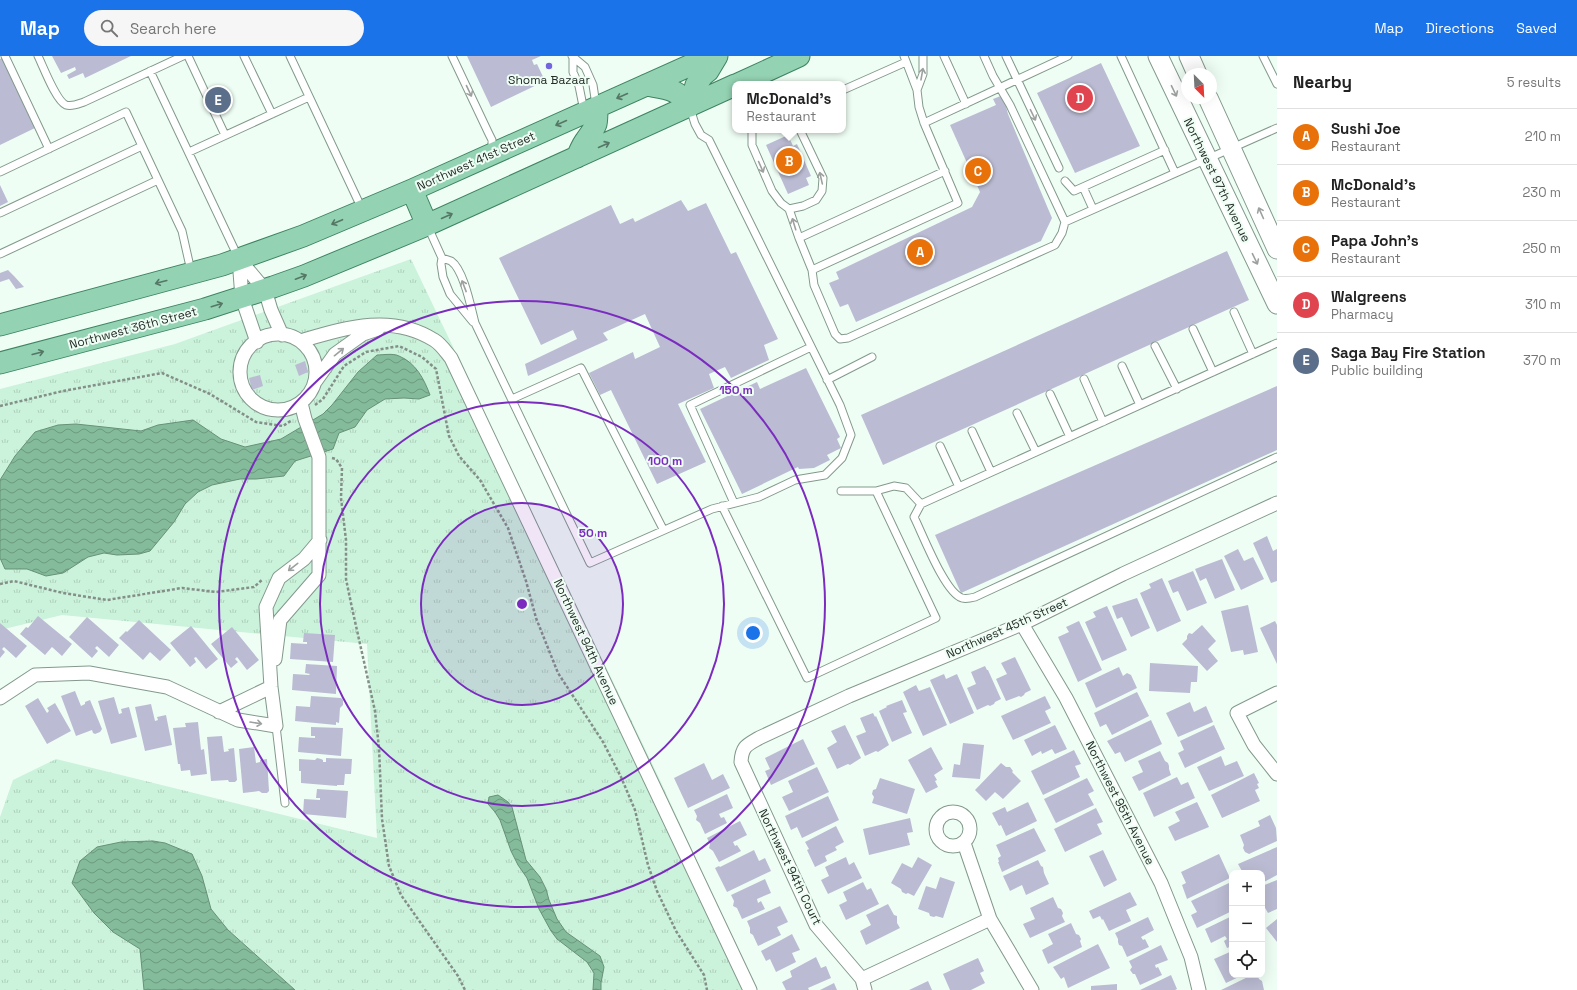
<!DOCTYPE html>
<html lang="en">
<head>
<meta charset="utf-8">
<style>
	body { margin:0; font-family:"Space Grotesk",sans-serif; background:#f6f6f6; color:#222 }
	.controls { position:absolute; right:12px; bottom:12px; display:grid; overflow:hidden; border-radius:8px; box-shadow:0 4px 16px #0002 }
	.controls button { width:36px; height:36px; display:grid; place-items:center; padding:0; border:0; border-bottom:1px solid #e0e0e0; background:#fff; color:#222; font:20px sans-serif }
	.compass { position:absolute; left:1181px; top:12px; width:36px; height:36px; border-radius:50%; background:#fff; box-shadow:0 4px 16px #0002; rotate:156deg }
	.you { position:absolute; left:753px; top:577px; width:14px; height:14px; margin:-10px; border:3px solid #fff; border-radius:50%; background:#1a73e8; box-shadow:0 0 0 6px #1a73e833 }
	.badge { display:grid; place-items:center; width:26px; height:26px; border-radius:50%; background:#1a73e8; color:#fff; font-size:13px; font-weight:700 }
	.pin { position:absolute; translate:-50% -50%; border:2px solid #fff; box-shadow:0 1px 4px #0006 }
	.popup { position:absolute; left:732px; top:25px; width:114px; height:52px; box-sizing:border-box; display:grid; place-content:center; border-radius:8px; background:#fff; filter:drop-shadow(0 1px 3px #0005); font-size:13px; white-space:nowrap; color:#767676 }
	.popup b { font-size:15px; color:#222 }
	.popup::after { content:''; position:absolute; left:50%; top:100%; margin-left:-8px; border:8px solid transparent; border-top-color:#fff }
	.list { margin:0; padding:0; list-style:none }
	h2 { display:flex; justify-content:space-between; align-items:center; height:52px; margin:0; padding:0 16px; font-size:17px }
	h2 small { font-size:13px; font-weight:400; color:#767676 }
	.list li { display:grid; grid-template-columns:26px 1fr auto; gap:12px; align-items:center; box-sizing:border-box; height:56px; padding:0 16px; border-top:1px solid #e0e0e0 }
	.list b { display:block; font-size:15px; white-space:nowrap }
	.list p { margin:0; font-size:13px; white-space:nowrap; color:#767676 }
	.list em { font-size:13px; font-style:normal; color:#767676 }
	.icon { flex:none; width:22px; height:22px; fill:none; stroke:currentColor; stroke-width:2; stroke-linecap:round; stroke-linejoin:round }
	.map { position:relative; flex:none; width:1277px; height:934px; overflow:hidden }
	header { display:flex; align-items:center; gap:24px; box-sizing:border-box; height:56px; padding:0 20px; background:#1a73e8; color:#fff }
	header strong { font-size:19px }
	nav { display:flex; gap:22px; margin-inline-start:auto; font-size:14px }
	.search { width:280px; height:36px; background:#f6f6f6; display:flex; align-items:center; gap:10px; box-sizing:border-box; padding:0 14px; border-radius:22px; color:#767676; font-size:15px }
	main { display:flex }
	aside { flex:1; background:#fff }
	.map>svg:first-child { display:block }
</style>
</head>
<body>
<header>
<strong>Map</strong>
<div class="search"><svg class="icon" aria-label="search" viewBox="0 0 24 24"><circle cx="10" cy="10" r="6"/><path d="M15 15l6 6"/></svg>Search here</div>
<nav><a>Map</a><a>Directions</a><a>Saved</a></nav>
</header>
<main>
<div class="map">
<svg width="1277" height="934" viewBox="0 0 1277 934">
	<defs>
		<pattern id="grass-tufts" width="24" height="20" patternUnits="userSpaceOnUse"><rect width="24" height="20" fill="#cbf2da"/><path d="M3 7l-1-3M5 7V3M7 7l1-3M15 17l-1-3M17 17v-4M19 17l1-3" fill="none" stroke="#aed0bb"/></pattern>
		<pattern id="water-waves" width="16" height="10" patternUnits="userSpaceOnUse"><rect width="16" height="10" fill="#84bc9b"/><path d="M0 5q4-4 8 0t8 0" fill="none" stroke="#6c997e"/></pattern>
	</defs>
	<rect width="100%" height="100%" fill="#effef5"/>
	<path fill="url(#grass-tufts)" d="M411 203 659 722 756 934H0V761L13 724 56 703 377 782 367 588 62 559 0 574V333L175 288Z"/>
	<path fill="url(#water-waves)" stroke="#679178" d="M377 299C383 299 393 297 399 300 416 307 424 323 430 339L419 343 404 342 385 343 367 354 355 371 339 377 333 393 295 405 284 420 256 423H240L212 429 198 436 185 448 174 466 150 495 139 498 117 499 104 497 88 501 63 517 46 520 27 513H5L0 502V424L15 400 35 376 58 369 76 368 141 375 158 369 193 364 221 383 245 391 281 383 323 358 332 349 358 316Z
		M498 739 508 746 512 751 526 804 540 821 546 833 549 844 557 863 566 876 600 900 604 911 601 927V934H593L594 917 587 906 557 883 551 875 539 853 527 822 518 809 511 795 500 764 495 756 488 748 489 741Z
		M153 785 165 787 192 798 202 820 211 853 228 874 295 934H144L140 893 113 876 94 857 72 827 80 805 97 791 121 786Z"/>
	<path fill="#bbbcd3" d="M52 0H131L85 22 83 17 69 23 67 19 76 14 75 11 61 17Z
		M467 0H541L532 4 534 9 537 8 545 25 491 51Z
		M2 2 35 72 0 89V3Z
		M1101 7 1140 90 1075 117 1037 37Z
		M1003 39 1008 58 1052 162 1041 185 856 266 848 248 840 251 829 227 839 223 836 216 972 151 980 136 950 69 996 49 993 43Z
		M788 79 793 90 797 88 811 120 806 122 809 129 788 138 766 89Z
		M0 129 8 146 0 150Z
		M681 144 688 155 706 147 731 198 736 196 778 283 764 289 769 304 731 322 725 311 709 318 714 332 678 348 706 406 657 428 611 334 600 339 589 317 633 296 635 303 660 291 645 258 603 277 608 284 528 320 525 308 577 283 573 274 541 289 499 202 611 149 620 168 633 162 635 166Z
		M1227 195 1249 244 883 409 861 359Z
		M8 214 14 220 24 231 16 233 9 223 0 226V217Z
		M305 305 308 316 299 320 295 309Z
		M806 312 840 381 837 383 841 392 827 399 830 404 814 412 799 413 798 411 742 438 700 353 757 326 760 333Z
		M260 319 263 330 252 334 249 322Z
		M1277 330V394L961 537 935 479Z
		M1267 480 1273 495 1277 493V525L1271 527 1253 487Z
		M1238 493 1244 505 1253 501 1264 523 1241 534 1224 500Z
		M1222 503 1235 534 1215 543 1206 522 1200 525 1195 513Z
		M1193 515 1207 547 1187 555 1178 535 1173 537 1168 525Z
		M1162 522 1181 565 1157 576 1140 537 1151 532 1149 528Z
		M1137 542 1150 572 1131 581 1122 561 1117 563 1112 550Z
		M1248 549 1258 596 1244 599 1243 594 1231 596 1221 555Z
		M1107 550 1127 594 1102 605 1085 566 1096 561 1093 556Z
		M38 560 72 588 62 600 52 591 45 599 20 578 26 571 28 572Z
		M87 561 119 589 109 601 97 590 95 592 98 595 92 602 69 581Z
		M139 564 171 594 160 605 150 596 143 604 119 582 126 575 127 576Z
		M1079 565 1102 614 1078 626 1058 581 1069 576 1066 571Z
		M1275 565 1277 569V608L1260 572Z
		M0 567 27 590 16 602 4 591 2 593 5 596 0 602Z
		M1202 569 1216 585 1208 593 1218 605 1207 615 1182 588 1187 583V580L1189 577 1192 578Z
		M191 570 218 603 206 613 196 601 194 602 196 606 190 611 170 587Z
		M232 571 259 604 247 614 237 601 235 603 238 606 231 612 211 588Z
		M304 577 335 579 333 606 290 603 291 587 307 588V586H303Z
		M1015 601 1031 634 1025 637 1024 639 1021 641 1019 640 1006 645 996 623 1007 618 1001 607Z
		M1150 607 1198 610 1197 626H1191L1190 637 1149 635Z
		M306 608 337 610 336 638 292 634 293 618 309 619 310 618 305 617Z
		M985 610 987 614H988L1001 643 995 646 994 648 990 650 988 649 977 654 967 632 976 628 971 616Z
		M1119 611 1123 620 1127 617 1131 619 1137 632 1096 652 1085 627Z
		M944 618 946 623 957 618 974 657 950 668 930 624Z
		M916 629 919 635 930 631 947 669 923 680 903 636Z
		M75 635 81 650 85 648V646L90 644 102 673 100 676 95 678 93 677 92 674 76 680 61 640Z
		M1137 636 1149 660 1112 679 1106 668 1100 671 1094 657Z
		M311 640 341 642 343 644V649L340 652 339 667 336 666V669L295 665 296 650 310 651Z
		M1045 640 1051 652 1045 655 1051 667 1013 684 1001 660Z
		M114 641 119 658 122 657 121 653 129 651 137 681 111 688 98 645Z
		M38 642 47 657 49 655 47 652 55 647 71 675 47 688 25 650Z
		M902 644 907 656 903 657 912 677 892 686 879 655 887 651 886 650Z
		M1190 646 1194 656 1206 650 1213 666 1178 681 1166 657Z
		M151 648 155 665 158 664 157 661 166 659 172 689 145 695 135 651Z
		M873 657 875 661 876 660 889 689 878 696 876 695 865 700 856 680 866 676 860 662Z
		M1151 664 1162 688 1125 706 1120 696 1115 698 1107 685Z
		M198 666 201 694 204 693 207 718 191 720 190 714 181 715 180 708H178L173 672 186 671 185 667Z
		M845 669 861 702 850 709 848 708 837 713 827 692 837 686 831 675Z
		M1055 669 1067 693 1055 698 1052 693 1042 698 1041 695 1032 700 1024 684Z
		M1214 669 1225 693 1185 712 1178 697 1184 694 1180 685Z
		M311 671 343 672 341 700 298 696 299 681 315 682V680H311Z
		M222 680 224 696 229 695 228 693 234 692 237 724 235 726H229L228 724 211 725 207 681Z
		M803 683 815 708 771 729 765 715 770 713 765 702Z
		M963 687 984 689 980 723 952 721 954 708 960 709Z
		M254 691 256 707 260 706V704L267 703 269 735 267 737H262L259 735 243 737 239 693Z
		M931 691 943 713 934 719 937 724 935 725 938 731 926 737 908 704Z
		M1074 694 1081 708 1075 710 1080 721 1043 739 1031 715Z
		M1160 695 1165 705 1168 707 1169 710V713L1171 719 1139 735 1132 721 1143 716 1138 705Z
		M1221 700 1225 710 1237 705 1244 720 1209 735 1197 711Z
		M317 702 321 703 323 704V706H326V702L352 703 351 718H345L344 729H337V730L301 727V715H299V703L315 704Z
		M704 707 712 724 723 718 730 732 688 752 674 722Z
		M1001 707 1006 711H1010L1013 715 1012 716 1021 725 1003 743 995 736 986 745 975 734Z
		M817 711 829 736 789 755 782 741 793 736 788 725Z
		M1254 717 1259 727 1257 728 1259 732 1255 734 1260 745 1222 762 1211 739Z
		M1177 721 1181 729 1188 726 1195 742 1154 761 1143 737Z
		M880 722 915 733 907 758 872 747 874 741 872 738 873 734 876 733Z
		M1087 722 1094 735 1088 738 1094 749 1056 767 1044 743Z
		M317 733 348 735 346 762 303 758 304 743 320 744V742H316Z
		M727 738 733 752 719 758 721 762 724 761 727 767 705 778 700 767 696 764 697 760 694 754Z
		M828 740 839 764 802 782 797 771 791 774 785 760Z
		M1028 746 1037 765 1006 780 1001 769 999 770 992 757 1005 751 1007 756Z
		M1197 746 1209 771 1175 785 1168 771 1180 765 1175 756Z
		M1096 752 1103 766 1097 768 1102 778 1065 796 1054 773Z
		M1270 759 1276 772 1277 785 1249 798 1245 796 1243 792 1244 789 1240 779 1260 770 1258 765Z
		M910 762 913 776 907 777 910 789 869 799 863 773Z
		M740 765 747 779 733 786 735 790 737 789 741 795 719 806 713 795 709 792 710 788 707 782Z
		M836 770 844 786 835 791 837 794 825 800 827 805 815 811 807 794 809 793 805 786Z
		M1034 772 1046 795 1002 816 998 806H999L998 802 1001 800 996 789Z
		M1277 791V819L1262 827V817H1243L1238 808Z
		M754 794 759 805 765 802 771 815 727 836 715 812 719 810 720 811Z
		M1103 794 1117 824 1104 831 1089 800Z
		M1219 798 1230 822 1187 843 1182 829 1186 827 1181 816Z
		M846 801 849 809 854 806 862 822 828 838 821 824 829 820 825 811Z
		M918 801 932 809 914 840 908 837 906 838 902 836 901 833 891 827 902 807 912 812Z
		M1038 804 1041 810 1043 811 1044 817 1049 828 1026 839 1022 829 1010 835 1003 820Z
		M940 821 955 826 943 862 936 860 934 861 930 860 929 857 918 853 926 830 936 833Z
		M765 823 771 837 757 843 758 847 761 845 765 853 742 863 737 852 733 850 734 845 731 839Z
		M1277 824V853L1268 857 1264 850 1262 851V830Z
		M863 826 867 834 871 832 879 848 846 864 839 849 847 845 843 836Z
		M1229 827 1232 833V855L1197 872 1191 859 1197 856 1191 845Z
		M1130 836 1137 849 1126 854 1131 865 1109 875 1103 863 1102 864 1100 860 1093 863 1089 855Z
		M1053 841 1058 852 1061 853 1063 857 1062 860 1065 866 1030 882 1023 868 1035 863 1030 852Z
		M888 848 894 859 897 860V867L900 872 866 889 860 875 871 869 866 859Z
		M780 850 788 866 777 871 781 879 758 890 753 879 750 877V872L747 865Z
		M1232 860V890L1227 892 1224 885 1227 883 1225 880 1211 887 1205 873Z
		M1148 861 1154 874 1141 881 1143 884 1145 883 1149 891 1127 901 1122 890 1119 889 1118 886V883L1115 877Z
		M1277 863V886L1266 872Z
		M1071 867 1076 878 1079 879 1081 883 1080 885 1082 891 1048 908 1042 894 1053 888 1048 878Z
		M792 878 800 894 792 897 796 906 776 916 770 903 766 905 761 895Z
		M1098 888 1110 912 1068 932 1064 921 1061 923 1053 911Z
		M1161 889 1168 904 1155 909 1156 912 1158 911 1162 919 1140 929 1135 918H1133L1130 914 1132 911 1129 905Z
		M1232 895V919H1243L1226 927 1214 903Z
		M816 901 821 912 826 910 831 922 808 932 809 934H786L782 926 792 921 790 915Z
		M978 902 984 915 980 917 985 927 971 934H950L943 918Z
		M1171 919 1177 933 1175 934H1140Z
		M1252 919H1257L1259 923 1262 925 1264 934H1221Z
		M928 925 932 934H909Z
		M834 927 837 934H820Z
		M1117 928V934H1091V930Z"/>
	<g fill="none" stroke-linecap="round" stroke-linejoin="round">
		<g stroke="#83998c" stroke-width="9">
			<path id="lane" d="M5 0 49 93
				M38 0C43 10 56 45 66 49 72 51 78 48 84 46L183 0
				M188 0 225 79
				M244 0 272 58
				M290 0 362 153
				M452 0 489 78 492 84V95
				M572 0 585 11 593 29 596 49
				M904 0 917 34 919 51 924 67 958 147 812 214 814 229 835 278 840 283 848 282 1055 189 1062 177 1065 166 1277 72
				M944 0 966 48
				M984 0 993 20 1010 49 1065 166
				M1006 0 1059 112
				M1121 0 1175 117
				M1263 0 1277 28
				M573 1V16L579 30 584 55
				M150 15 238 201
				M843 34 906 6
				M917 34 923 18V0
				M924 67 1068 0
				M752 74V89L772 135 781 147 789 153 799 182 812 214
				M189 96 309 41
				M0 116 126 56 142 90
				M1065 125 1074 135 1165 94
				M1083 131 1093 153
				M789 153 803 150 816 144 822 135 823 122 800 74
				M0 157 142 90 182 175 191 215
				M428 171 442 202 441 208 443 221 450 238 473 266
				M799 182 945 115
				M0 198 158 124
				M442 202C445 203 448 204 451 205 464 214 471 252 475 267L590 507 712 453 759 441 795 424 825 419 842 402 851 379 840 349 709 84 701 79 695 68 690 52
				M1234 256 1253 298
				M1193 273 1213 316
				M1155 290 1177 333
				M1122 310 1140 349
				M1084 323 1103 366
				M827 324 872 301
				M1050 338 1070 381
				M512 343 581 312 663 473
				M1017 357 1036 396
				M972 375 991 416
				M940 390 959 431
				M841 435H876
				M734 447 690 349 811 291
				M921 448 914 461C923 479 945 537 962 542 966 543 971 542 975 541L1277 401
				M722 450 807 622 936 562 876 435 894 430 906 432 921 448 1277 287
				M276 670 285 747"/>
		</g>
		<g stroke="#83998c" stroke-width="15">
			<path id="street" d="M239 203 265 234 271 254 282 279
				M239 203 242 242 257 286
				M240 316a38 38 0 1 1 76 0a38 38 0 1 1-76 0Z
				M300 285C345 272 391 257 434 284 441 288 446 296 451 302L750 934
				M315 326 335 298 363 278 378 273
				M1022 568 1066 642 1161 827 1191 901 1199 934
				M275 603 280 564 319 519V401L305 363 301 347
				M1277 637 1237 657 1254 689 1277 718
				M0 642 35 619 89 617 167 631 238 664 276 670 271 631 266 551 279 522 304 503 320 484
				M219 656 271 631
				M936 773a17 17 0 1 1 34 0a17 17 0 1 1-34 0Z
				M964 787 990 863 1032 934
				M862 923 990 863
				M865 934 862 923 816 869 741 706C742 690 747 689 759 682L849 640 1022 568 1123 518 1277 447"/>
		</g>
		<g stroke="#83998c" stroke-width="21">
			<path id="secondary" d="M1158 0 1277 248
				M1189 0 1197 18
				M1208 42 1277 193"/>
		</g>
		<g stroke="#3d8460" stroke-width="23">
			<path id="primary" d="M738 28 799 0
				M646 29C668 33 676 32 690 50
				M690 50 696 29 703 19 708 15 717 0
				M577 101C580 95 582 89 586 84 597 68 597 71 597 51
				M412 134 427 169
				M0 269 222 209 303 180 412 134 711 0
				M0 307 205 253 273 231 304 220 427 169 735 29"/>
		</g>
		<path stroke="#838f88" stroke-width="2.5" stroke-dasharray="3 2" stroke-linecap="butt" d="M315 349 323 343 344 310 366 296 399 290 422 301 436 313 449 380 459 400 480 424 508 472 526 525 536 562 558 617 603 686 621 721 635 754 648 809 657 835 676 875 704 919 707 934
			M0 350 63 335 162 317 210 338 256 366 283 370 292 364
			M332 402 336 403 342 412 341 442 346 484V523L352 552 375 655 379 692 382 763 389 810 401 839 458 920 465 934
			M0 528 14 525 63 537 107 544 182 532 216 536 254 531 263 523"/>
		<use href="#lane" stroke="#fff" stroke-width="7"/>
		<use href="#street" stroke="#fff" stroke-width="13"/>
		<use href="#secondary" stroke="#fff" stroke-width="19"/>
		<use href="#primary" stroke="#93d2b2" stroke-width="21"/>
	</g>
	<defs><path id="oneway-shaft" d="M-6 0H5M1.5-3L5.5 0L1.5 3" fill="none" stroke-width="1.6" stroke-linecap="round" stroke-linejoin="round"/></defs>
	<g stroke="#9ca09e">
		<use href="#oneway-shaft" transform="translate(922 18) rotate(-80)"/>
		<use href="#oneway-shaft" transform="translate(469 35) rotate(65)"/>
		<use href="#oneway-shaft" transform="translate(1174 35) rotate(64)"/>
		<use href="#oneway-shaft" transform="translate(1033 59) rotate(64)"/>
		<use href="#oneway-shaft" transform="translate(761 111) rotate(66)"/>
		<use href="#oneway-shaft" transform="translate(821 122) rotate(-103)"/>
		<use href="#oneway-shaft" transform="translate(1261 157) rotate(-114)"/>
		<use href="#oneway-shaft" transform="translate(794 168) rotate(-107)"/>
		<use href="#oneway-shaft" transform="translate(1255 203) rotate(64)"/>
		<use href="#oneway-shaft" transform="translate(464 230) rotate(-111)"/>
		<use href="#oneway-shaft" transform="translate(339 296) rotate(-39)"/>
		<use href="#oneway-shaft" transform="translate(293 511) rotate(142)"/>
		<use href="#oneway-shaft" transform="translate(256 667) rotate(9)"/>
	</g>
	<g stroke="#576">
		<use href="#oneway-shaft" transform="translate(622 40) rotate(156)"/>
		<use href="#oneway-shaft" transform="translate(561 67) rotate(156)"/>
		<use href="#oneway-shaft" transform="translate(604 89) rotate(-24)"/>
		<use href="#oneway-shaft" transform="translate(447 160) rotate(-24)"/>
		<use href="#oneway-shaft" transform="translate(337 166) rotate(157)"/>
		<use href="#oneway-shaft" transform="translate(301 221) rotate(-21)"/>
		<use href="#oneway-shaft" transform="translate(161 226) rotate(165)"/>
		<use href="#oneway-shaft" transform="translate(217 249) rotate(-17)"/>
		<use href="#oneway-shaft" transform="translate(38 297) rotate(-15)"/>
	</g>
	<circle cx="522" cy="548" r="101" fill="#7b2cbf" fill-opacity=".12"/>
	<g fill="none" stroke="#7b2cbf" stroke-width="2">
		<circle cx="522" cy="548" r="101"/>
		<circle cx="522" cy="548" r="202"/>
		<circle cx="522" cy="548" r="303"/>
	</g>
	<circle fill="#7365e0" stroke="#effef5" stroke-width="1.5" cx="549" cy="10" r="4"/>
	<g text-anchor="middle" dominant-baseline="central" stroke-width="4" stroke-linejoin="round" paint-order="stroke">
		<g font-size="12" fill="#232c27" stroke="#effef5">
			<text x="549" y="24">Shoma Bazaar</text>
		</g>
		<g font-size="12" fill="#232c27" stroke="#effef5">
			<text transform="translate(476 105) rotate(-24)">Northwest 41st Street</text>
			<text transform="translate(1217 124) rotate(64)">Northwest 97th Avenue</text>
			<text transform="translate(133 272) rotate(-15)">Northwest 36th Street</text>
			<text transform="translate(1007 572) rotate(-24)">Northwest 45th Street</text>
			<text transform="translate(586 586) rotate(65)">Northwest 94th Avenue</text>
			<text transform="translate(1120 747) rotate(63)">Northwest 95th Avenue</text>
			<text transform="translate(790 811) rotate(64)">Northwest 94th Court</text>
		</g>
	</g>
	<circle cx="522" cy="548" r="6" fill="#7b2cbf" stroke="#effef5" stroke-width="2"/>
	<g font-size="12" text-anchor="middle" font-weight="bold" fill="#7b2cbf" stroke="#effef5" stroke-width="4" stroke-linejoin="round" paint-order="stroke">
		<text x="736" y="338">150 m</text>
		<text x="665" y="409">100 m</text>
		<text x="593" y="481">50 m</text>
	</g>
</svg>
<div class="controls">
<button>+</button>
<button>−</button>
<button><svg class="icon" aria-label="locate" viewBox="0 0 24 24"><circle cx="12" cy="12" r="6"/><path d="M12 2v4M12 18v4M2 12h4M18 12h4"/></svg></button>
</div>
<svg class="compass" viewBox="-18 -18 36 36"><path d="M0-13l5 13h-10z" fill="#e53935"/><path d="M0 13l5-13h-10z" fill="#767676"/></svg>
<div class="you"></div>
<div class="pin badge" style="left:920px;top:196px;background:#e8710a">A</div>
<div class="pin badge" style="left:789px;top:105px;background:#e8710a">B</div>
<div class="popup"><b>McDonald's</b>Restaurant</div>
<div class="pin badge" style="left:978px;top:115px;background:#e8710a">C</div>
<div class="pin badge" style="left:1080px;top:42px;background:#e0444e">D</div>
<div class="pin badge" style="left:218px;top:44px;background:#5c6f8a">E</div>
</div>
<aside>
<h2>Nearby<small>5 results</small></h2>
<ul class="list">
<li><span class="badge" style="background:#e8710a">A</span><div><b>Sushi Joe</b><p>Restaurant</p></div><em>210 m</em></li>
<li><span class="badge" style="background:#e8710a">B</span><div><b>McDonald's</b><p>Restaurant</p></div><em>230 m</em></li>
<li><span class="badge" style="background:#e8710a">C</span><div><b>Papa John's</b><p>Restaurant</p></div><em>250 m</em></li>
<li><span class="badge" style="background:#e0444e">D</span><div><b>Walgreens</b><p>Pharmacy</p></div><em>310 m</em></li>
<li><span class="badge" style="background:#5c6f8a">E</span><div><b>Saga Bay Fire Station</b><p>Public building</p></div><em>370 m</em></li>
</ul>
</aside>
</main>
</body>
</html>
